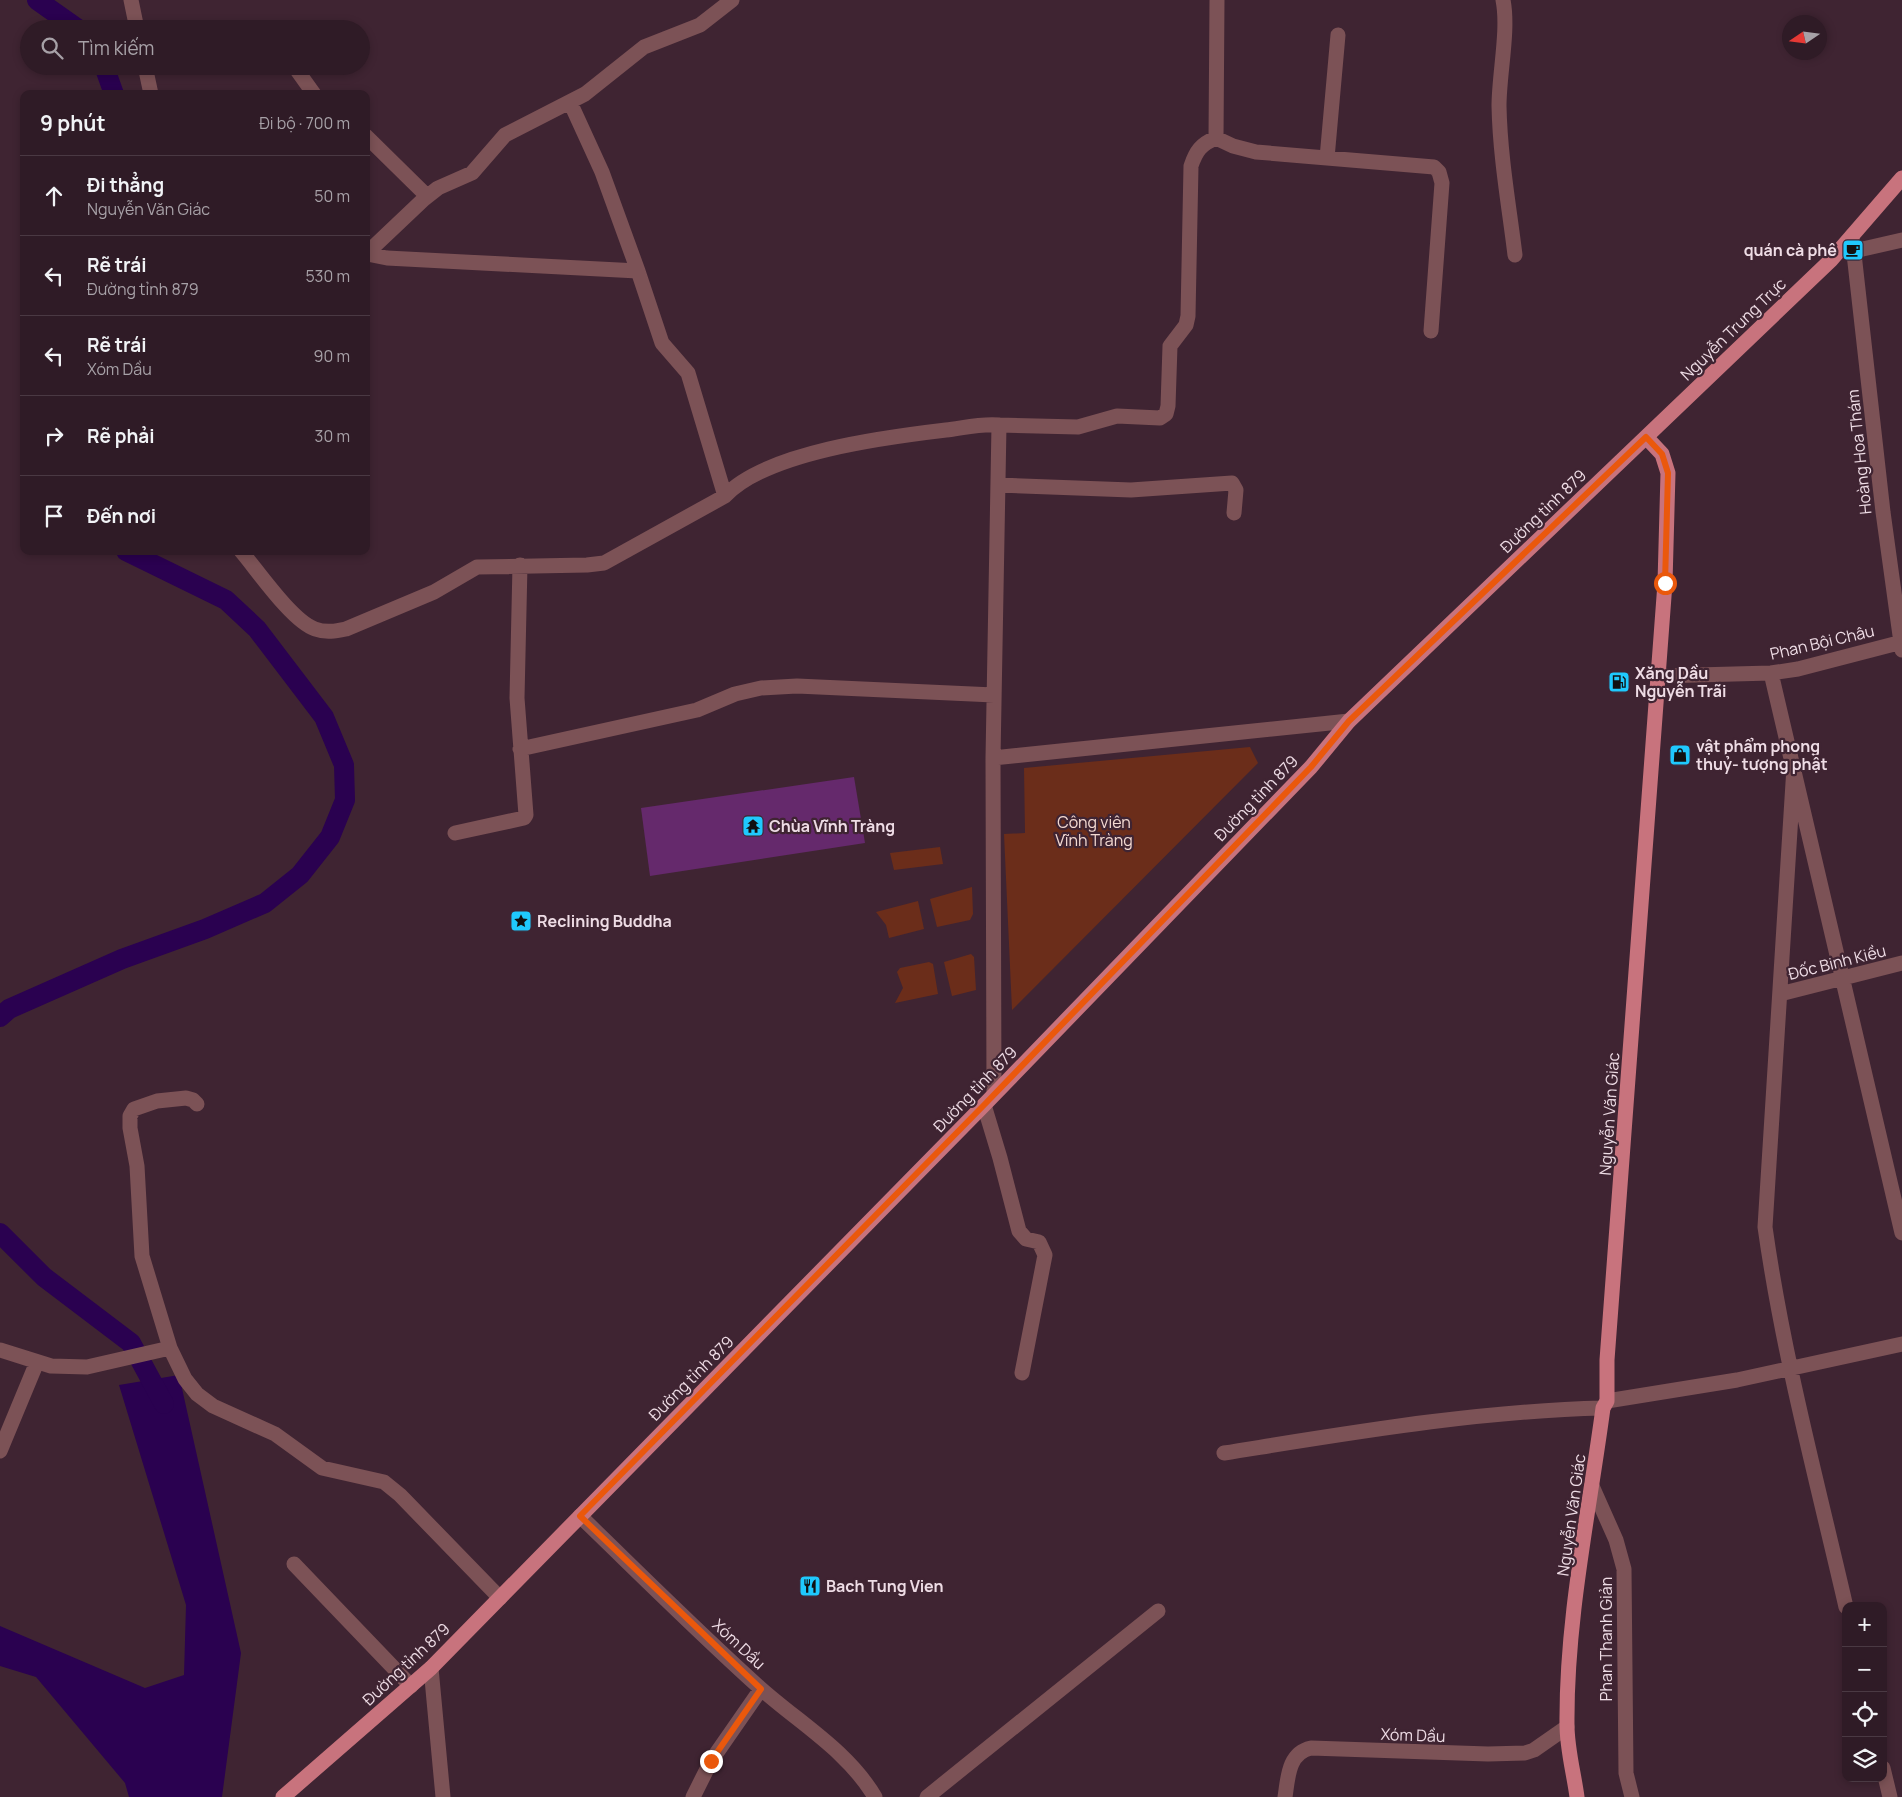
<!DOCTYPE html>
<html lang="vi">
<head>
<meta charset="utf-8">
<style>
	body { margin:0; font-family:Manrope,sans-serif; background:#3b2832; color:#f1f3f6 }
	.controls { position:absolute; right:15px; bottom:15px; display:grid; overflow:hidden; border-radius:10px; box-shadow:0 2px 8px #0003 }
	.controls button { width:45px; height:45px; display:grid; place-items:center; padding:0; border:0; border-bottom:1px solid #4a3943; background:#2f1b26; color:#f1f3f6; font:25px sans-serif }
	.compass { position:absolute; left:1782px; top:15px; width:45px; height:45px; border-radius:50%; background:#2f1b26; box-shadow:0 2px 8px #0003; rotate:257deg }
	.stop { position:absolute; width:15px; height:15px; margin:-11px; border:4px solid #ea580c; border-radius:50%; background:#fff }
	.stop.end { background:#ea580c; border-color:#fff; box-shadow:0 1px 5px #0008 }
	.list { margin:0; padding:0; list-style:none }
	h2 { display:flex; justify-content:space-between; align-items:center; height:65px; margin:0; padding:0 20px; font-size:21px }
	h2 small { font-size:16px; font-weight:400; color:#a7a1a7 }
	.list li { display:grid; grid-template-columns:32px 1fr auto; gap:15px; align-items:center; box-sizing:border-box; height:80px; padding:0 20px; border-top:1px solid #4a3943 }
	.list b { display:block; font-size:19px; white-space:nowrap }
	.list p { margin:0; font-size:16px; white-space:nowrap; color:#a7a1a7 }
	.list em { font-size:16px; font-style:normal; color:#a7a1a7 }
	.icon { flex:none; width:28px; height:28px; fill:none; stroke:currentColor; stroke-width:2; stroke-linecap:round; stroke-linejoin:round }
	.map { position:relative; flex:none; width:1902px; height:1797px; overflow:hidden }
	.search { position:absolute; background:#2f1b26; box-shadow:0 2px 8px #0003; left:20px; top:20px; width:350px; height:55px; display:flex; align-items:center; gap:12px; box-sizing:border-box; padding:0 18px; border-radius:28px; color:#a7a1a7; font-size:19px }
	.panel { position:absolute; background:#2f1b26; box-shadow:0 2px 8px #0003; left:20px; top:90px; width:350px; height:465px; border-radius:10px }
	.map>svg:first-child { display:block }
</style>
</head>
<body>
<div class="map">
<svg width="1902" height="1797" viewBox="0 0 1902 1797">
	<rect width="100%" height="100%" fill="#3f2432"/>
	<path fill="#6b2d1a" d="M1250 747 1258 763 1012 1010 1004 834 1025 833 1024 768Z
		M940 847 943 864 894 870 890 853Z
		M972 887 973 914 970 920 937 927 930 899Z
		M918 901 924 929 889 938 886 925 876 912Z
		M971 954 974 957 976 990 952 996 944 962Z
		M929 962 933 964 938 994 895 1003 903 988 897 972 900 968Z"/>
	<path fill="#2a0150" d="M179 1375 241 1653 222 1797H129L125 1783 36 1677 0 1666V1626L145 1688 184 1675 186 1605 119 1385Z"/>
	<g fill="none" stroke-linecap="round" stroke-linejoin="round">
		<path stroke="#2a0150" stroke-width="20" d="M37 0 78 29
			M104 66 114 94
			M0 1017 9 1009 122 959 205 929 265 903 300 875 330 837 345 800 344 765 324 717 257 629 226 600 126 551
			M0 1233 44 1277 131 1343 164 1404"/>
	</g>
	<path fill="#65296c" d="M854 777 865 843 650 876 641 808Z"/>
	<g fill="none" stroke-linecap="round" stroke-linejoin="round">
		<path stroke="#7c5256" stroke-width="15" d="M131 0 137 29
			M1503 0C1509 30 1499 74 1499 106 1500 156 1509 206 1515 255
			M145 66 151 94
			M294 66 314 94
			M570 102 602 172 638 271
			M366 136 427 196
			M1216 138 1217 0
			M1327 158 1338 35
			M1852 236 1883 512 1902 650
			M1854 251 1902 240
			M366 254 424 199 438 188 472 173 505 135 585 94 644 47 700 25 732 0
			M367 254 387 258 638 271 662 343 688 373 725 496
			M999 425 1078 427 1117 416 1160 418 1166 414 1168 406 1170 346 1186 325 1188 316 1191 166C1196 151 1201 144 1216 138L1233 146 1256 152 1434 167 1439 172 1442 183 1431 331
			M999 485 1131 490 1232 483 1236 490 1234 513
			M241 551C258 571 292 621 315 629 326 633 336 631 346 629L434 592 477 567 587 565 604 563 725 496C766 452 887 437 946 430 963 428 982 423 999 425L993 758
			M1771 673 1902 1233
			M1659 676 1771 673 1798 669 1902 642
			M520 749 697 710 735 694 761 688 797 686 994 695
			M1794 767 1765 1227C1783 1355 1817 1481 1846 1607
			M455 833 524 818 526 815 517 698 520 565
			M1780 994 1902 963
			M994 1094 993 758 1349 721
			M984 1105 1000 1158 1019 1231 1026 1239 1039 1242 1045 1255 1022 1373
			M170 1348 185 1379 197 1394 213 1406 275 1434 322 1468 384 1482 400 1495 500 1598
			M0 1350 51 1366 87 1367 170 1348 142 1256 137 1166 130 1128V1116L134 1109 157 1101 186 1098 193 1100 197 1104
			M1607 1401 1737 1380 1902 1344
			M0 1451 37 1362
			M1224 1453C1350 1433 1476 1411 1603 1408
			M1592 1486 1616 1540 1624 1569 1626 1773 1632 1797
			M580 1516C639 1573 698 1632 759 1687 799 1723 847 1750 875 1797
			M294 1564 411 1686
			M431 1668 443 1797
			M1883 1768 1890 1797
			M693 1797 711 1761 761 1689
			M927 1797 1158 1611
			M1285 1797C1288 1778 1288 1753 1311 1748L1488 1754 1525 1753 1534 1750 1567 1727"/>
		<path stroke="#c8737d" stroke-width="15" d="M283 1797 431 1668 984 1105 1311 767 1349 721 1831 260 1902 178
			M1577 1797C1574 1774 1567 1749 1567 1725 1566 1619 1589 1513 1603 1408L1607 1401V1360L1665 583 1668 473 1662 454 1646 437"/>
	</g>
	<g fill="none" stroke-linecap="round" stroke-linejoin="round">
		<path stroke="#ea580c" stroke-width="6" d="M711 1761 761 1689 580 1516 984 1105 1311 767 1349 721 1646 437 1662 454 1668 473 1665 583"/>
	</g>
	<defs>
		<g id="cafe-square" transform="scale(1.125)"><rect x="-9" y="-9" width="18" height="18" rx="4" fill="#1fc9fd" stroke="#3f2432"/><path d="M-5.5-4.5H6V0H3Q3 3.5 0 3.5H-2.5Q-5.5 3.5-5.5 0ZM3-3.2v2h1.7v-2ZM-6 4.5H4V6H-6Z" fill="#111"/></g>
		<g id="fuel-square" transform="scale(1.125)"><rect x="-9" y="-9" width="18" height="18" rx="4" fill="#1fc9fd" stroke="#3f2432"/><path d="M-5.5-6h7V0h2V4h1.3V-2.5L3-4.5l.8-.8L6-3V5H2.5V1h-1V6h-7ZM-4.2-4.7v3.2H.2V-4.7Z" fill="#111"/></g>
		<g id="shop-square" transform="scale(1.125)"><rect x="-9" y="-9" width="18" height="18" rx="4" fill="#1fc9fd" stroke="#3f2432"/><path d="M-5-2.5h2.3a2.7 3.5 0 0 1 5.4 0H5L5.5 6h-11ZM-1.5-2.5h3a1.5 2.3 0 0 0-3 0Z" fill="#111"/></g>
		<g id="temple-square" transform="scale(1.125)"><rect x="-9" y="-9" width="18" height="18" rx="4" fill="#1fc9fd" stroke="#3f2432"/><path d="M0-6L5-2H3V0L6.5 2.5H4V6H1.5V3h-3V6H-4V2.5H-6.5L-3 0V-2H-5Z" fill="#111"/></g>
		<g id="sight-square" transform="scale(1.125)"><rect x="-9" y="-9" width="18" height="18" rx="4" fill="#1fc9fd" stroke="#3f2432"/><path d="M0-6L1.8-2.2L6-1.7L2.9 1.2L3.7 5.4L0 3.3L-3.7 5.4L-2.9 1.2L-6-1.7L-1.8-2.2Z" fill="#111"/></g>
		<g id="restaurant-square" transform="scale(1.125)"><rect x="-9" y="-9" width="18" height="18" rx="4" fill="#1fc9fd" stroke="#3f2432"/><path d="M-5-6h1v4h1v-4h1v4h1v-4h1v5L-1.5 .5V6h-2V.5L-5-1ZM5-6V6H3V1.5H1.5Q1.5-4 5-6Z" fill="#111"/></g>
	</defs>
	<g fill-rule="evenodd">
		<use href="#cafe-square" x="1853" y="250"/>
		<use href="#fuel-square" x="1619" y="682"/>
		<use href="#shop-square" x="1680" y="755"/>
		<use href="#temple-square" x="753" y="826"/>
		<use href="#sight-square" x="521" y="921"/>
		<use href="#restaurant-square" x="810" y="1586"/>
	</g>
	<g text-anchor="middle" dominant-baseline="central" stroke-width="4.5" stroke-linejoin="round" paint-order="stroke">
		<g font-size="16" font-weight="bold" fill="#eedce5" stroke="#3f2432" text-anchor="start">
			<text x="1837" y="250" text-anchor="end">quán cà phê</text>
			<text x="1635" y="673">Xăng Dầu<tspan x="1635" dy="18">Nguyễn Trãi</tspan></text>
			<text x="1696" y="746">vật phẩm phong<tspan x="1696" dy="18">thuỷ- tượng phật</tspan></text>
			<text x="769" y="826">Chùa Vĩnh Tràng</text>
			<text x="537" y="921">Reclining Buddha</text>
			<text x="826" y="1586">Bach Tung Vien</text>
		</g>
		<g font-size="16" fill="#eedce5" stroke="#3f2432">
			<text transform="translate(1733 329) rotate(-44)">Nguyễn Trung Trực</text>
			<text transform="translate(1859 452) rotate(-96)">Hoàng Hoa Thám</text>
			<text transform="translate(1543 511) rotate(-44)">Đường tỉnh 879</text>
			<text transform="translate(1822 642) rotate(-13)">Phan Bội Châu</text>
			<text transform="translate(1256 798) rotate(-46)">Đường tỉnh 879</text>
			<text transform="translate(1837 962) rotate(-14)">Đốc Binh Kiều</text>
			<text transform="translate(975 1089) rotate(-46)">Đường tỉnh 879</text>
			<text transform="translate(1609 1114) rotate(-86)">Nguyễn Văn Giác</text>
			<text transform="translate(691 1378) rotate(-45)">Đường tỉnh 879</text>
			<text transform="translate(1571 1515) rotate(-82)">Nguyễn Văn Giác</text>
			<text transform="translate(1606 1639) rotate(-90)">Phan Thanh Giản</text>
			<text transform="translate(739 1644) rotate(43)">Xóm Dầu</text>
			<text transform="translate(406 1664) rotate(-43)">Đường tỉnh 879</text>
			<text transform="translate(1413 1735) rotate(2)">Xóm Dầu</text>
		</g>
		<g font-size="16" fill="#f4dad2" stroke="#3f2432">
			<text x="1094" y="822">Công viên<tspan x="1094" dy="18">Vĩnh Tràng</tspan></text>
		</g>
	</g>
</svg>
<div class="controls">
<button>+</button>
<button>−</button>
<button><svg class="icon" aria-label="locate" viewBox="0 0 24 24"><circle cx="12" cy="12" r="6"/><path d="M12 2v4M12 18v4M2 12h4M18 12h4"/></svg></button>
<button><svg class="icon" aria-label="layers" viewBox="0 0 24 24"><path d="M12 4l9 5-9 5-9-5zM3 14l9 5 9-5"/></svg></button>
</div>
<svg class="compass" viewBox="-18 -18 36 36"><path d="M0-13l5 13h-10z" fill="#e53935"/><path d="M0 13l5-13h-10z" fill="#a7a1a7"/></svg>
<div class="stop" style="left:1665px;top:583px"></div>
<div class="stop end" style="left:711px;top:1761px"></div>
<div class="search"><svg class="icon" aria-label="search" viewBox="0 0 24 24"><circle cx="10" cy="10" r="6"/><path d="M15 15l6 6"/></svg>Tìm kiếm</div>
<section class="panel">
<h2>9 phút<small>Đi bộ · 700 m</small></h2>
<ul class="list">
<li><svg class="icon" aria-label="ahead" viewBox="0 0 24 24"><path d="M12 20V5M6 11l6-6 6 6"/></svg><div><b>Đi thẳng</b><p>Nguyễn Văn Giác</p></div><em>50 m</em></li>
<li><svg class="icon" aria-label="left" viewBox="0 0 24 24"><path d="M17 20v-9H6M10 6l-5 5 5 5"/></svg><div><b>Rẽ trái</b><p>Đường tỉnh 879</p></div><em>530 m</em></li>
<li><svg class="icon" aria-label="left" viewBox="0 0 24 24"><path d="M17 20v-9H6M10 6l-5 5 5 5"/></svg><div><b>Rẽ trái</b><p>Xóm Dầu</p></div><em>90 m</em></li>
<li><svg class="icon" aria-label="right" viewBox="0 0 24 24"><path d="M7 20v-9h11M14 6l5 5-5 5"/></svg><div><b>Rẽ phải</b></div><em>30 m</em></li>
<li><svg class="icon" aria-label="arrive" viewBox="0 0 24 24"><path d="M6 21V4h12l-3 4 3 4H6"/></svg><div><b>Đến nơi</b></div></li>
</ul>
</section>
</div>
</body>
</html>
